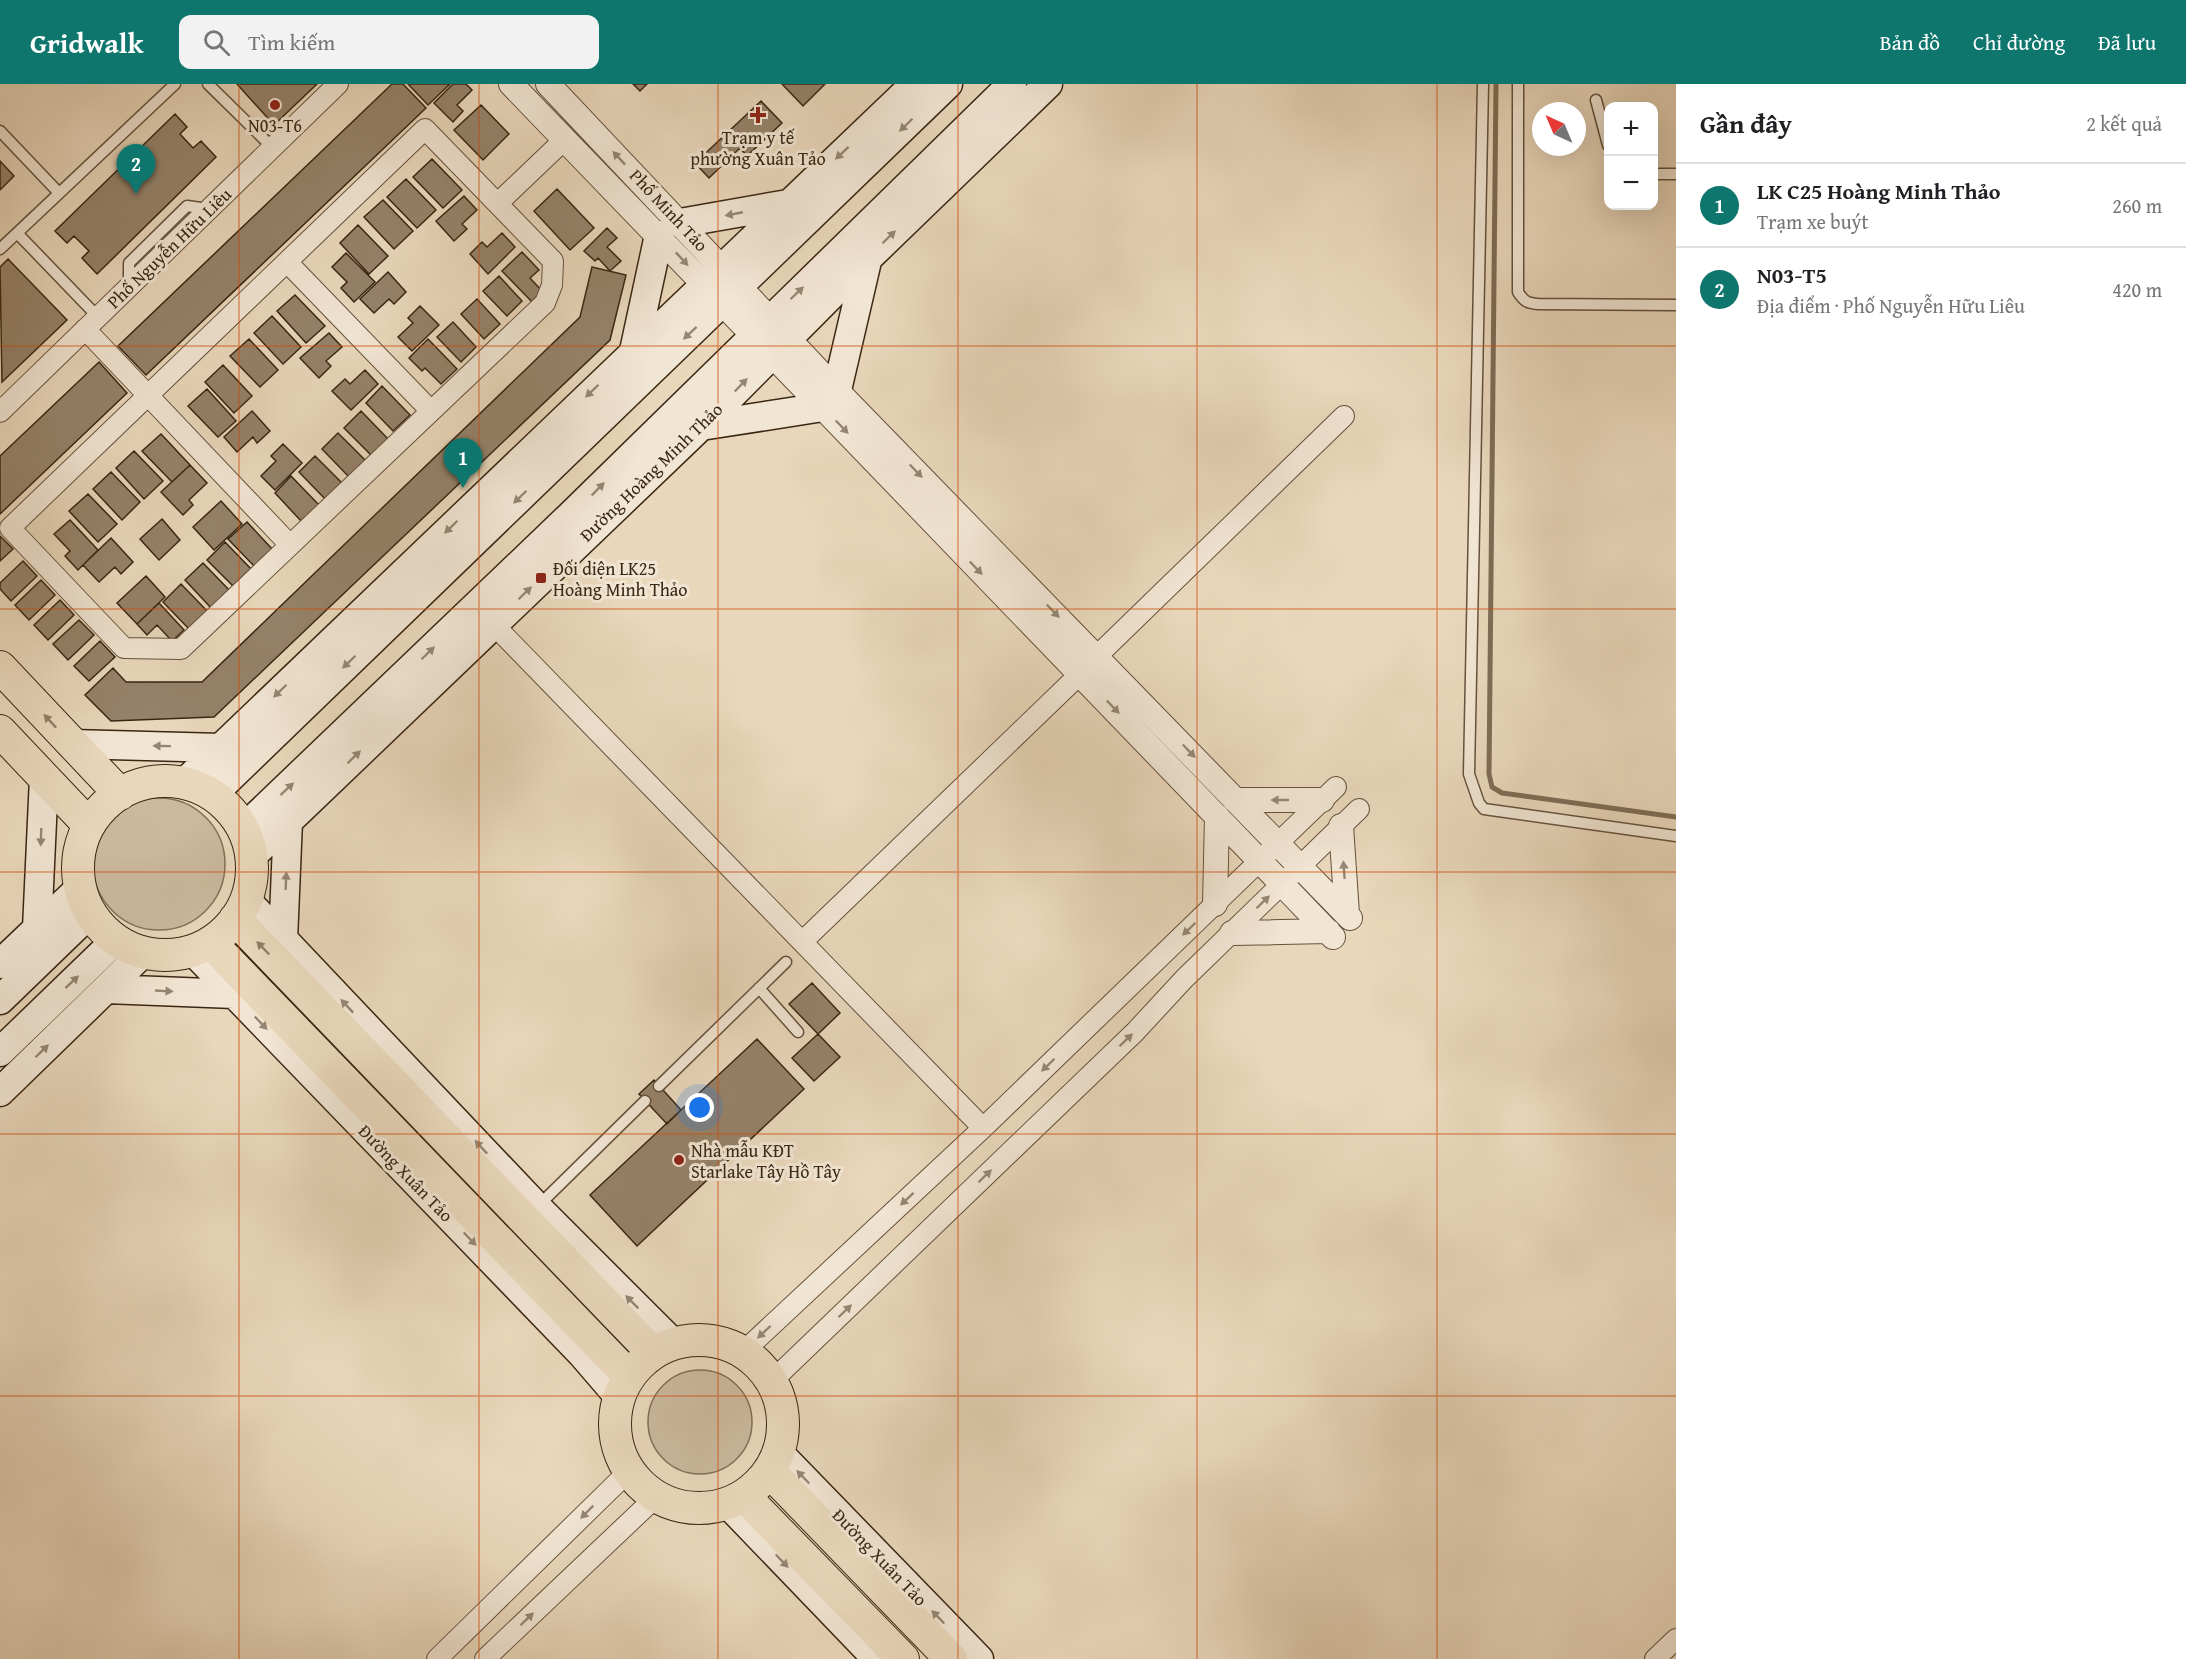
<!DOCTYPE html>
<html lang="vi">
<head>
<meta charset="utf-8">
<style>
	body { margin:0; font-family:"Gentium Book Plus",serif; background:#f2f2f2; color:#202124 }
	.controls { position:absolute; right:18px; top:18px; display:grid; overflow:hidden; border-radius:12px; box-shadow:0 6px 24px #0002 }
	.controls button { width:54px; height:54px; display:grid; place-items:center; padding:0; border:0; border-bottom:2px solid #e0e0e0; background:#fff; color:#202124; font:30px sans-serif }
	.compass { position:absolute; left:1532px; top:18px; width:54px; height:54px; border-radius:50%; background:#fff; box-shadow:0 6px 24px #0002; rotate:316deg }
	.you { position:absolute; left:700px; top:1024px; width:21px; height:21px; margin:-15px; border:4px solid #fff; border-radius:50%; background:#1a73e8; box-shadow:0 0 0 9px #1a73e833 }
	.badge { display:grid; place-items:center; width:39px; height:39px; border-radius:50%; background:#0f766e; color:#fff; font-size:20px; font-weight:700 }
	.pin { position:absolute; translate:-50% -50px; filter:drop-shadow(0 2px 3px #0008) }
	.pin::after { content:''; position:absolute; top:32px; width:21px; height:18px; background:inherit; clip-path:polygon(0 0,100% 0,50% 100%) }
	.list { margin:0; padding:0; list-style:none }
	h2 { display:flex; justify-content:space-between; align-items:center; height:78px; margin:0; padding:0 24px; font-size:26px }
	h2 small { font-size:20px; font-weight:400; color:#757577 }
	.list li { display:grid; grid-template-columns:39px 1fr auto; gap:18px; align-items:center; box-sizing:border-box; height:84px; padding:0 24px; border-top:2px solid #e0e0e0 }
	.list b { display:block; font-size:22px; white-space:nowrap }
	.list p { margin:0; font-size:20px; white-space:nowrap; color:#757577 }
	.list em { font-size:20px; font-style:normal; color:#757577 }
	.icon { flex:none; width:33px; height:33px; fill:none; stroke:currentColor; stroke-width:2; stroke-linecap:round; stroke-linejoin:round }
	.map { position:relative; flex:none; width:1676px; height:1575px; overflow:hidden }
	header { display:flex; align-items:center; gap:36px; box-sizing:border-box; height:84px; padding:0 30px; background:#0f766e; color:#fff }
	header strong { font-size:28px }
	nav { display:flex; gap:33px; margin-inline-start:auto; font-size:21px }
	.search { width:420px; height:54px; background:#f2f2f2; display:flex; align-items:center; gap:15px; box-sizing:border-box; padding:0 21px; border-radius:12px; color:#757577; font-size:22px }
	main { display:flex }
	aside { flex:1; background:#fff }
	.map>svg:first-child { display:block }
</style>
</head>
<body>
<header>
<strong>Gridwalk</strong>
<div class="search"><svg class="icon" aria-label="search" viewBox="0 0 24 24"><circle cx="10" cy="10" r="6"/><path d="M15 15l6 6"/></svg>Tìm kiếm</div>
<nav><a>Bản đồ</a><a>Chỉ đường</a><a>Đã lưu</a></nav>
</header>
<main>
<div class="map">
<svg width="1676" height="1575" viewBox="0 0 1676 1575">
	<rect width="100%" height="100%" fill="#e9d7bb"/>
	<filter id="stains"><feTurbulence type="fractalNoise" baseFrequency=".00333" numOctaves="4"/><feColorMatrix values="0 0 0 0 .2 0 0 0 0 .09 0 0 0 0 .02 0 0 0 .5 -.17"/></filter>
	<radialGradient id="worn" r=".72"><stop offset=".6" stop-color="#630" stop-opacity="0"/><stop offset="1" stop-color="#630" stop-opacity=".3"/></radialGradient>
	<path fill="#cbb99e" stroke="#827058" stroke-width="1.5" d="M93 780a66 66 0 1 1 132 0a66 66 0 1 1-132 0Z
		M648 1338a52 52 0 1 1 104 0a52 52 0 1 1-104 0Z"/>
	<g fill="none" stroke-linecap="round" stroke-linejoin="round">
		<path stroke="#7f6c56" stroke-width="5" d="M1496 0 1489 690 1492 703 1502 709 1676 733"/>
	</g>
	<path fill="#95826a" stroke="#392613" stroke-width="1.5" d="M237 0H317L274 41Z
		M392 0H403L426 24 146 291 118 262Z
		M408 0H450L428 21Z
		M453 0H466L472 6 457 21 463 27 453 38 434 19Z
		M633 0H647L640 7Z
		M782 0H825L803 22Z
		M761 17 782 39 747 72 740 64 709 94 695 79Z
		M481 21 509 50 483 76 454 46Z
		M175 30 187 43 180 50 193 64 201 57 216 73 97 190 82 174 89 167 74 152 67 159 55 147Z
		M432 75 462 106 443 124 413 93Z
		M0 77 14 92 0 106Z
		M406 95 436 126 417 144 387 113Z
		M557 105 594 144 570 166 534 127Z
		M464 112 477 126 462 140 467 145 454 157 436 137Z
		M383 116 413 147 394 165 364 133Z
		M358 141 388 172 369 190 340 159Z
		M607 144 617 154 607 163 621 177 610 187 598 174 595 177 584 167Z
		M502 149 515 163 488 190 470 170 482 158 487 163Z
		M522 168 539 186 530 194 542 207 532 218 502 187Z
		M346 169 375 198 354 218 341 204 347 198 332 183Z
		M8 175 67 236 2 298 0 183Z
		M592 183 626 191 610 256 214 633 111 637 85 611 113 584 126 598H202L580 233Z
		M388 188 406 208 394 220 389 215 374 229 360 215Z
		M499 192 522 217 507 232 483 207Z
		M295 211 325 242 306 259 277 227Z
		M477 215 500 240 484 255 461 230Z
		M420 222 439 241 412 267 398 253 413 239 408 234Z
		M272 232 301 263 283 280 254 249Z
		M453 238 476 263 461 278 437 253Z
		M329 249 342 263 326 277 331 282 319 294 300 274Z
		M249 255 278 286 260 303 230 272Z
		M428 255 457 285 441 300 425 284 422 287 409 274Z
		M99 278 127 309 0 430V372Z
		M223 281 252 312 234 329 205 298Z
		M365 286 378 300 351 326 332 307 345 295 350 300Z
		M382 302 410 331 393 347 366 319Z
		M207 305 236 337 218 353 188 322Z
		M252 327 270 347 257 359 253 353 237 368 224 353Z
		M361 327 389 356 372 372 344 344Z
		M338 349 366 377 350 394 322 365Z
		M161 350 190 381 172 398 142 367Z
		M283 360 302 379 275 406 261 392 276 377 271 372Z
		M134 367 163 397 144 415 116 384Z
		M315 372 343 400 327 417 299 388Z
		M190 381 207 399 189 416 193 421 183 431 161 408Z
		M111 388 140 418 122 436 93 405Z
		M291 392 319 421 302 438 275 409Z
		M88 410 117 440 98 458 69 427Z
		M221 417 242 440 214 466 193 443Z
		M162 435 180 456 159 476 140 455Z
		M70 436 98 466 78 486 65 472 70 467 54 450Z
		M247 438 274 467 256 484 228 455Z
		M0 452 13 465 0 477Z
		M111 454 133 478 121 490 115 483 99 498 83 481Z
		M225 458 253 487 235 504 207 476Z
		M23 477 37 492 11 517 0 505V499Z
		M203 479 231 508 212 525 185 496Z
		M146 492 165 513 137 540 117 519Z
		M41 496 55 511 29 536 15 521Z
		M181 500 209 529 190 546 163 518Z
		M60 516 74 531 48 556 34 541Z
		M159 519 184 546 172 557 157 541 147 551 137 540Z
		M79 536 94 551 68 576 53 560Z
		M100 557 115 573 89 597 74 582Z
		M812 899 840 929 818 950 789 920Z
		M818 950 840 973 814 997 792 974Z
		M757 955 804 1005 637 1162 590 1111Z
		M654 996 681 1026 667 1040 639 1010Z"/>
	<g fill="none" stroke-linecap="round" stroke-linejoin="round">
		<g stroke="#65523d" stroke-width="13">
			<path id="service" d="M208 0 272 63
				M1483 0 1469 690 1479 719 1484 725 1676 752
				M1518 0V208C1524 218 1528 219 1538 220L1676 221
				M1596 16 1608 61
				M0 47 59 109
				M1654 90H1676
				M17 149 98 233
				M0 165 175 0
				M129 203V179L187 122 208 125
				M759 904 798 948
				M659 1002 786 878
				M537 1123 645 1017"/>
		</g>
		<g stroke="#65523d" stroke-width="22">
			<path id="minor" d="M425 45 553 177 552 201 545 219 181 565 124 564 10 444Z
				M498 119 564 56
				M287 178 431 327
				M85 245 290 461
				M0 328 338 0
				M493 540 983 1044
				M1097 572 1344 332
				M803 857 1080 590
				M743 1268 983 1044 1336 703
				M772 1297 1135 948 1184 895 1359 725
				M437 1575 629 1387
				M485 1575 656 1413
				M1655 1575 1676 1555"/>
		</g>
		<g stroke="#65523d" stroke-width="26">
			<path id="tertiary" d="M511 0 1333 853
				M548 0 846 316 1350 834
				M1237 716H1322
				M1341 742 1347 830
				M1215 820 1217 732
				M1232 849 1328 847"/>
		</g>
		<g stroke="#392613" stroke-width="31">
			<path id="secondary" d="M680 139 788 120
				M634 267 659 151
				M837 306 867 177
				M701 342 823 323
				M72 660 221 664
				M184 699 915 0
				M212 711 948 0
				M244 744 570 432 1012 0
				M252 772 701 342 868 174 1048 0
				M246 816 537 1123 673 1259
				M37 845 44 694
				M283 856 288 737
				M192 866 582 1270 619 1313
				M0 880 80 804
				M106 905 234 910
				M0 916 90 829
				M0 968 116 856
				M0 1008 144 868
				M780 1370 979 1575
				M727 1419 877 1575"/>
		</g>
		<g stroke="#392613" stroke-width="34">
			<path id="primary" d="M0 583 120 710
				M0 647 89 741
				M78 784a87 87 0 1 1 174 0a87 87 0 1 1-174 0Z
				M235 835 653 1269
				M211 859 629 1292
				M615 1340a84 84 0 1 1 168 0a84 84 0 1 1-168 0Z
				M770 1388 951 1575
				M744 1412 903 1575"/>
		</g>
		<use href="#service" stroke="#f1e5d3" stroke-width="10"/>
		<use href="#minor" stroke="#f1e5d3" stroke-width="20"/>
		<use href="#tertiary" stroke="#f1e5d3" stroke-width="24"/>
		<use href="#secondary" stroke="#f1e5d3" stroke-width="28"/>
		<use href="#primary" stroke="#e9d7bb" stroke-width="32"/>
	</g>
	<defs><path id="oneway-solid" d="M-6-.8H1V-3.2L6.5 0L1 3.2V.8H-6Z" transform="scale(1.5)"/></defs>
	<g fill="#958673">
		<use href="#oneway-solid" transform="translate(906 41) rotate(136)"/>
		<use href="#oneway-solid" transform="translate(842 69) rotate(137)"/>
		<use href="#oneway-solid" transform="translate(619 74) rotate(-133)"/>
		<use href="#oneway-solid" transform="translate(734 130) rotate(169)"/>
		<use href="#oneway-solid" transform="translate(889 153) rotate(-44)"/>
		<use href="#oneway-solid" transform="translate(682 175) rotate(47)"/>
		<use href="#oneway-solid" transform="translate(797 209) rotate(-44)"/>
		<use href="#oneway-solid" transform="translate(690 249) rotate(137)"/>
		<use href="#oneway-solid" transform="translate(741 301) rotate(-46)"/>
		<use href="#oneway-solid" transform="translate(592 307) rotate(136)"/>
		<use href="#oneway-solid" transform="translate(842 343) rotate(46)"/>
		<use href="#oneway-solid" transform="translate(916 387) rotate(46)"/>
		<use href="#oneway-solid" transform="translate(598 405) rotate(-45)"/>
		<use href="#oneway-solid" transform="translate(520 413) rotate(136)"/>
		<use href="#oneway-solid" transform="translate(451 443) rotate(136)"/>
		<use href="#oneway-solid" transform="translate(976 484) rotate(46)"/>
		<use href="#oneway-solid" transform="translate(525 509) rotate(-44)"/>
		<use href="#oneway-solid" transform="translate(1053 527) rotate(46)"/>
		<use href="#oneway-solid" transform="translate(428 569) rotate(-44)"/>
		<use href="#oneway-solid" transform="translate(349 578) rotate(136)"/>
		<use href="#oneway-solid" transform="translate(280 607) rotate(136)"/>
		<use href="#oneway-solid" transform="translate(1113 623) rotate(46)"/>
		<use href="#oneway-solid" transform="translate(162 662) rotate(-179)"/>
		<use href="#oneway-solid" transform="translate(1189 667) rotate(46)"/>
		<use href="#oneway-solid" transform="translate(354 673) rotate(-44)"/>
		<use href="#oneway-solid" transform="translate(287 705) rotate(-43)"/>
		<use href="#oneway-solid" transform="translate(1280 716) rotate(-180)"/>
		<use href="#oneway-solid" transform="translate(41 753) rotate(92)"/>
		<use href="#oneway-solid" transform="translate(1344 786) rotate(-94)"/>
		<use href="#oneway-solid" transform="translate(286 797) rotate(-88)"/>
		<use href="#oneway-solid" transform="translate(1263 818) rotate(-44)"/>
		<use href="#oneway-solid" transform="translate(1189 845) rotate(136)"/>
		<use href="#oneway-solid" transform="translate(72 898) rotate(-43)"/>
		<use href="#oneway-solid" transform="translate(164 907) rotate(3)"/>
		<use href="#oneway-solid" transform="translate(347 922) rotate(-133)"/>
		<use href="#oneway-solid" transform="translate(261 939) rotate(46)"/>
		<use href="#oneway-solid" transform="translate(1126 956) rotate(-44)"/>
		<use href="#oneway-solid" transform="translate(42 967) rotate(-44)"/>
		<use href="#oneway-solid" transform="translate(1048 981) rotate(136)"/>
		<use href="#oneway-solid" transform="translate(481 1063) rotate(-133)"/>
		<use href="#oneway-solid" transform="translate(985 1092) rotate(-44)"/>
		<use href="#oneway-solid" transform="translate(907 1115) rotate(137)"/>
		<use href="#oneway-solid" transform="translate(470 1155) rotate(46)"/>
		<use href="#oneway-solid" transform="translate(632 1218) rotate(-135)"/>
		<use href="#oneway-solid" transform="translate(845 1227) rotate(-44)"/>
		<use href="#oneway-solid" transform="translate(764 1248) rotate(137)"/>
		<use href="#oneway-solid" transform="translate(803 1393) rotate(-134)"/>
		<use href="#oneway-solid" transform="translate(587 1428) rotate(135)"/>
		<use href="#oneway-solid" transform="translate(782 1477) rotate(46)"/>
		<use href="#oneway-solid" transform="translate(938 1533) rotate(-134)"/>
		<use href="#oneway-solid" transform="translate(527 1535) rotate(-44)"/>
	</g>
	<g fill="#917e67">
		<use href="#oneway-solid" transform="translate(50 637) rotate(-133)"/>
		<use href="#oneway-solid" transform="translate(263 864) rotate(-134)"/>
	</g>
	<path fill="none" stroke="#ce510d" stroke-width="1.5" stroke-opacity="0.55" d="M239 0V1575M479 0V1575M718 0V1575M958 0V1575M1197 0V1575M1437 0V1575M0 262H1676M0 525H1676M0 788H1676M0 1050H1676M0 1312H1676"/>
	<g fill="#8f2418" stroke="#f1e5d3" stroke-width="2">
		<circle cx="275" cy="21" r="6"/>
		<path d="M755 22h6v6h6v6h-6v6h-6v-6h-6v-6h6z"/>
		<rect x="535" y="488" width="12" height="12" rx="3"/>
		<circle cx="679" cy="1076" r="6"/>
	</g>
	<g text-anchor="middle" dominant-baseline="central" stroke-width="6" stroke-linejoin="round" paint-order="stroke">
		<g font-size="18" fill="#392613" stroke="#f1e5d3">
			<text x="275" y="41">N03-T6</text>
			<text x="758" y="53">Trạm y tế<tspan x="758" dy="21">phường Xuân Tảo</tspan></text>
			<text x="553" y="484" text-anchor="start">Đối diện LK25<tspan x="553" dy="21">Hoàng Minh Thảo</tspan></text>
			<text x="691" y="1066" text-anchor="start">Nhà mẫu KĐT<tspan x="691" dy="21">Starlake Tây Hồ Tây</tspan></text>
		</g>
		<g font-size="18" fill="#392613" stroke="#f1e5d3">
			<text transform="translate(669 126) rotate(47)">Phố Minh Tảo</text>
			<text transform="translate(169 164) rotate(-44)">Phố Nguyễn Hữu Liêu</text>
			<text transform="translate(651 388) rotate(-44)">Đường Hoàng Minh Thảo</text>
			<text transform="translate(406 1089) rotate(46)">Đường Xuân Tảo</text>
			<text transform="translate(880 1473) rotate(46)">Đường Xuân Tảo</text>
		</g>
	</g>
	<rect width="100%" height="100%" filter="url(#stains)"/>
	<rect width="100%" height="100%" fill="url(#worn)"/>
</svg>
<div class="controls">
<button>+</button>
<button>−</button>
</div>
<svg class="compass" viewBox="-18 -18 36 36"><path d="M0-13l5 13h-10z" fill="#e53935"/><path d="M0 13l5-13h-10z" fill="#757577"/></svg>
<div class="you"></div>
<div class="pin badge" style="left:463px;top:404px">1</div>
<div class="pin badge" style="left:136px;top:110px">2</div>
</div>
<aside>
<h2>Gần đây<small>2 kết quả</small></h2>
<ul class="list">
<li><span class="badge">1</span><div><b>LK C25 Hoàng Minh Thảo</b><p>Trạm xe buýt</p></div><em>260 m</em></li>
<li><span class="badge">2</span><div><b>N03-T5</b><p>Địa điểm · Phố Nguyễn Hữu Liêu</p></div><em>420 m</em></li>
</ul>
</aside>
</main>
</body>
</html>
